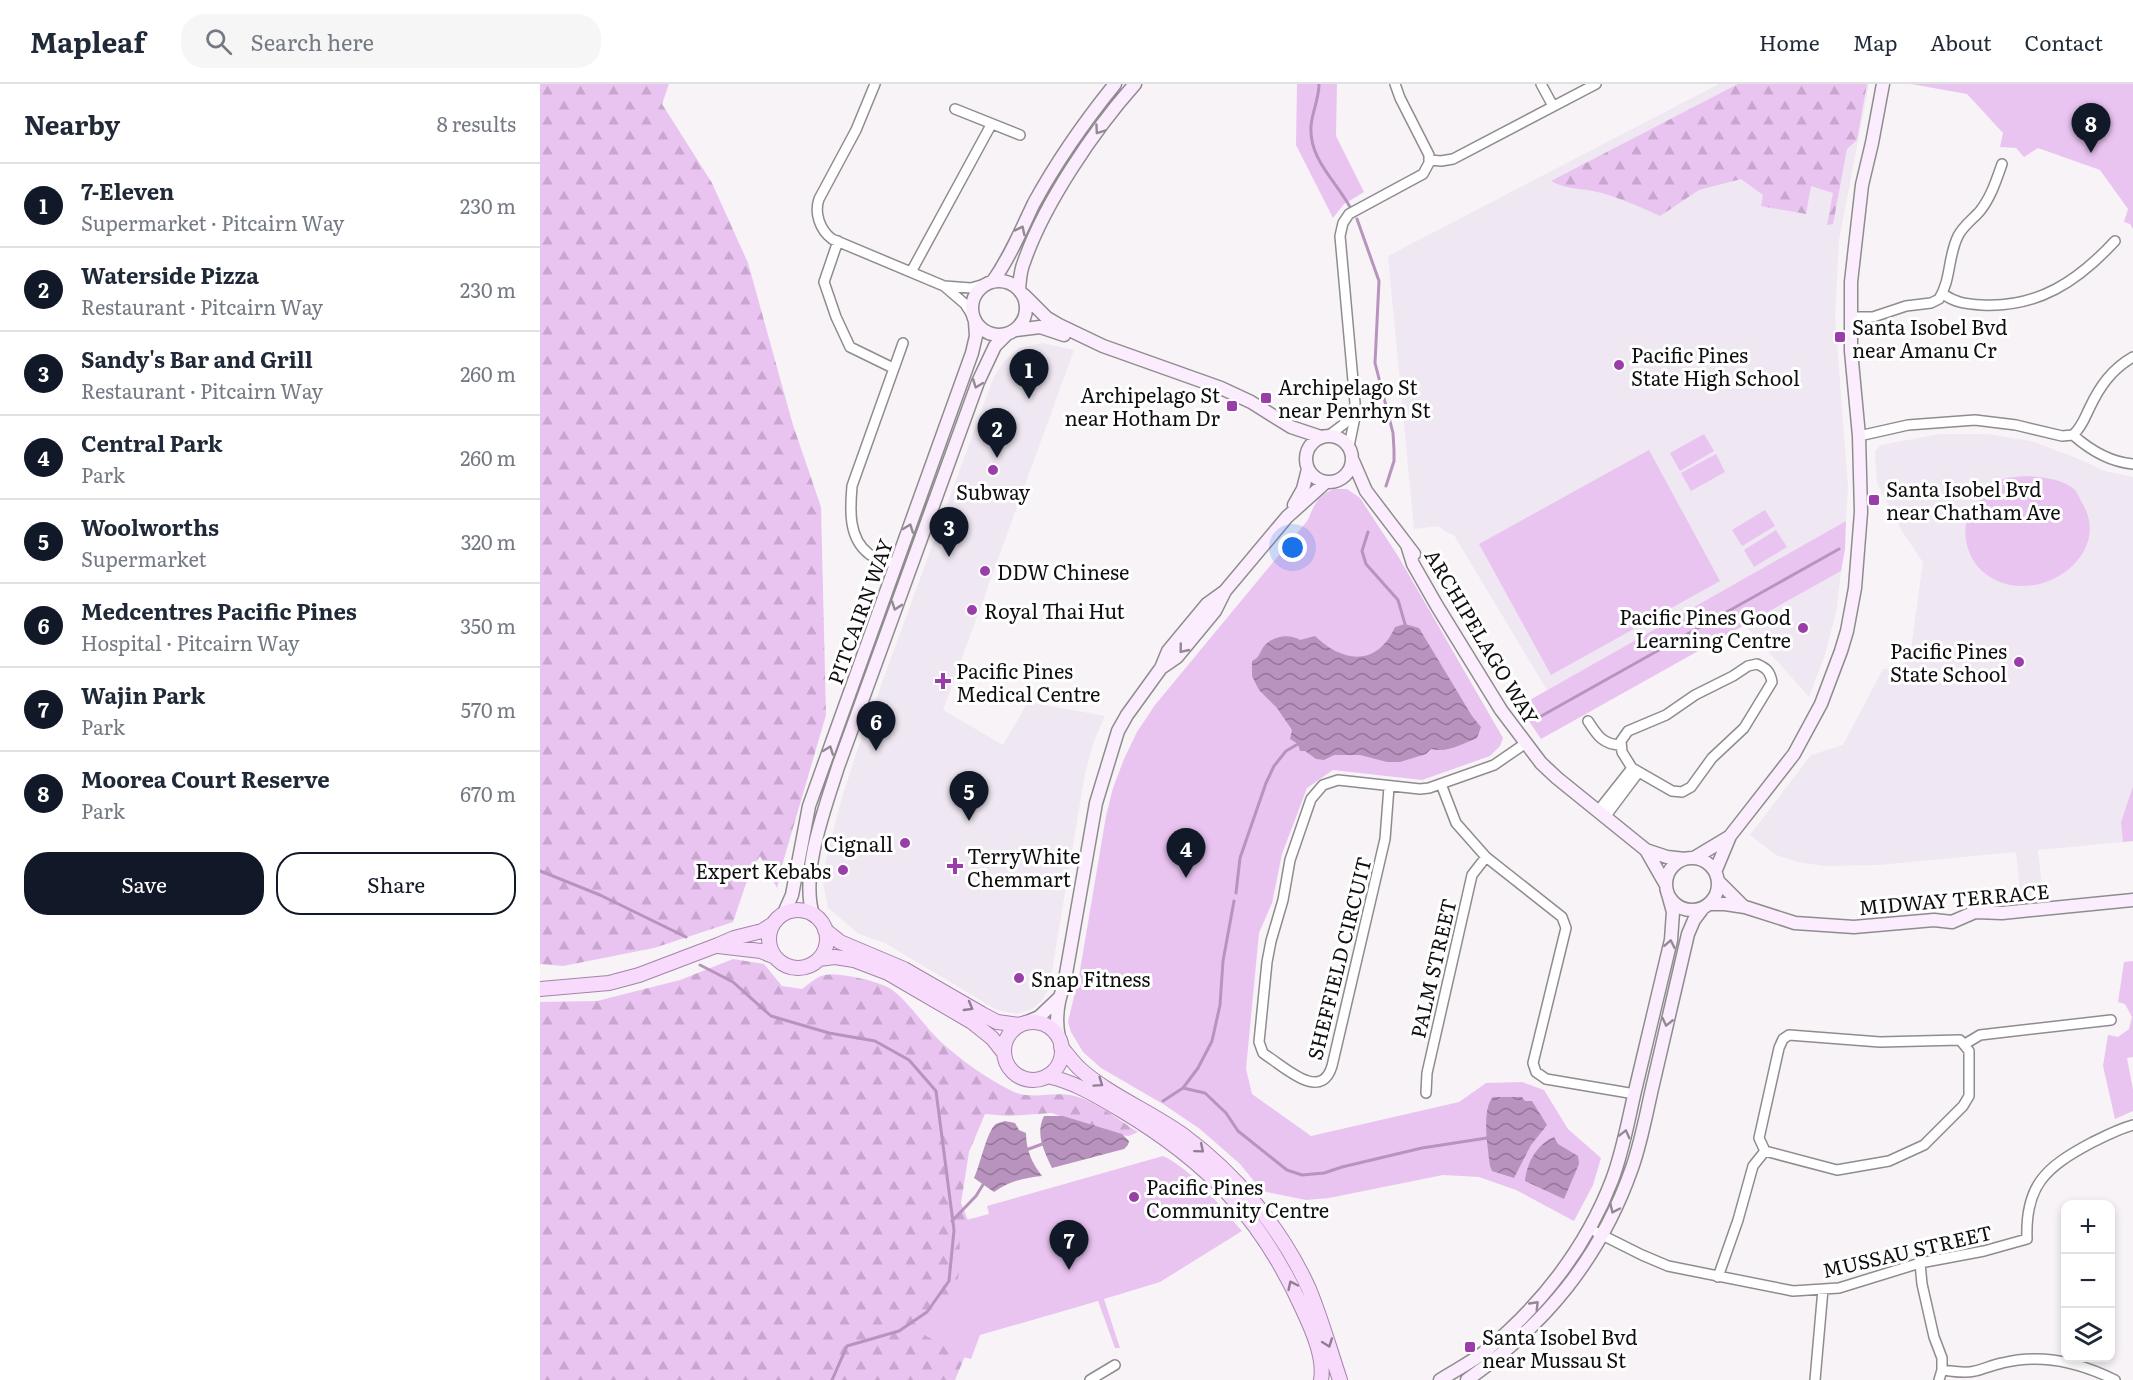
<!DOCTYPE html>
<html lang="en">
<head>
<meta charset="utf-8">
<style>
	body { margin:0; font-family:Literata,serif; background:#f6f6f7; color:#1f2937 }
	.controls { position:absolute; right:18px; bottom:18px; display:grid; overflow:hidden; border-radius:12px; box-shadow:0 3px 9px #0003 }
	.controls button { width:54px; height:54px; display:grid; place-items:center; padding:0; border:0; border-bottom:2px solid #e0e1e3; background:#fff; color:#1f2937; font:30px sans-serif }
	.you { position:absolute; left:753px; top:464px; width:21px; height:21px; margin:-15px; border:4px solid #fff; border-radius:50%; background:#1a73e8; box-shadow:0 0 0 9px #1a73e833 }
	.badge { display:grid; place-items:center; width:39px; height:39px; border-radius:50%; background:#111827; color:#fff; font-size:20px; font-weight:700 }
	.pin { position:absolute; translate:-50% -50px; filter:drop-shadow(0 2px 3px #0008) }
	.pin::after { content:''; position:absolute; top:32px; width:21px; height:18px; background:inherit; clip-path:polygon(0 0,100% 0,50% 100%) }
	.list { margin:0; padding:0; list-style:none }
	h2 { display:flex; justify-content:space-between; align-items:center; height:78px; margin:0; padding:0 24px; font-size:26px }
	h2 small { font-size:20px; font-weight:400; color:#747a83 }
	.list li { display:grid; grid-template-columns:39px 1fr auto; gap:18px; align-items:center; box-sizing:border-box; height:84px; padding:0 24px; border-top:2px solid #e0e1e3 }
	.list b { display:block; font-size:22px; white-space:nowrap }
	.list p { margin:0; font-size:20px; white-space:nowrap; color:#747a83 }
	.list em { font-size:20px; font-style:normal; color:#747a83 }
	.actions { display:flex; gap:12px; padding:18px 24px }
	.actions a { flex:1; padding:14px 0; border:2px solid #111827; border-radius:24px; text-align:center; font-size:21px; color:#111827 }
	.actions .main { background:#111827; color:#fff }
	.icon { flex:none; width:33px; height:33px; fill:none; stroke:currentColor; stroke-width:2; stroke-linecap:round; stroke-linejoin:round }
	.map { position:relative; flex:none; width:1593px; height:1296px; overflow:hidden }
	header { display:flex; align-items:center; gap:36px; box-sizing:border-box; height:84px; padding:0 30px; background:#fff; border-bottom:2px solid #e0e1e3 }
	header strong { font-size:28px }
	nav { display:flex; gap:33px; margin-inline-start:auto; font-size:21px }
	.search { width:420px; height:54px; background:#f6f6f7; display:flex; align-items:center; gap:15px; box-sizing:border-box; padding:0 21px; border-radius:24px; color:#747a83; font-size:22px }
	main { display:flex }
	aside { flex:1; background:#fff }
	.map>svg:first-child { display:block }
</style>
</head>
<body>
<header>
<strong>Mapleaf</strong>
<div class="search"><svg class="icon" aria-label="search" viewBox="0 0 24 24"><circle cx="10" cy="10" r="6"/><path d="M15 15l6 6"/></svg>Search here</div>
<nav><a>Home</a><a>Map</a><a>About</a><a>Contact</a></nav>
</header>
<main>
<aside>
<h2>Nearby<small>8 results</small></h2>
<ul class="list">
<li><span class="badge">1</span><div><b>7-Eleven</b><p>Supermarket · Pitcairn Way</p></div><em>230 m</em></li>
<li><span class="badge">2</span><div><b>Waterside Pizza</b><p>Restaurant · Pitcairn Way</p></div><em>230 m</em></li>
<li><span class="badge">3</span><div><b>Sandy's Bar and Grill</b><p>Restaurant · Pitcairn Way</p></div><em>260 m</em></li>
<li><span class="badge">4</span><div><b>Central Park</b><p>Park</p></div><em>260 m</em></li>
<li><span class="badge">5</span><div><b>Woolworths</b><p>Supermarket</p></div><em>320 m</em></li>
<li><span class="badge">6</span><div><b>Medcentres Pacific Pines</b><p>Hospital · Pitcairn Way</p></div><em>350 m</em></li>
<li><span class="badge">7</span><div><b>Wajin Park</b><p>Park</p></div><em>570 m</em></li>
<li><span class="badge">8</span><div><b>Moorea Court Reserve</b><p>Park</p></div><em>670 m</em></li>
</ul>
<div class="actions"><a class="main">Save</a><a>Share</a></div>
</aside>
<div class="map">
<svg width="1593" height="1296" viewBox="0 0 1593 1296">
	<defs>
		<pattern id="forest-firs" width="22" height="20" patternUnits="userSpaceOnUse" patternTransform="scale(1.5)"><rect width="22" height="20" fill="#eac4f1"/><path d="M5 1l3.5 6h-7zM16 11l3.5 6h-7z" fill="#c8a7ce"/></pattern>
		<pattern id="water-waves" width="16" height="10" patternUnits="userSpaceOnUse" patternTransform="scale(1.5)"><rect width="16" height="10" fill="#b893be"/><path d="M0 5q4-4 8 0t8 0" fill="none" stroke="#947699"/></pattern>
	</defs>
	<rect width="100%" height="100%" fill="#f7f3f7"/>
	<path fill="#efe7f1" d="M1179 0H1329L1299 156 1295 232 1308 403 1306 437 1007 606 914 451 906 448 899 442 874 445 848 172Z
		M502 259 534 266 403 626 463 661 488 618 565 632 554 657 545 689 509 904 502 917 492 925 477 930 457 926 345 859 319 850 288 824 283 798 286 775 301 717 316 670 453 295 464 277 479 264Z
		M1400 350H1446L1491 357 1534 373 1565 387 1593 393V702L1581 737 1583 758 1498 766 1502 805 1506 811H1511L1473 815 1477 813 1480 806 1476 768 1338 781 1285 782 1258 778 1236 771 1210 751 1271 671 1303 661 1343 585 1359 584 1370 572 1383 478 1363 449 1337 399 1335 369 1336 366 1341 361Z
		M1301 487 1296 529 1284 573 1269 613 1205 541Z"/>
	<path fill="url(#forest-firs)" d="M0 0H129L122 20 172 99 208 179 253 341 281 423 286 631 241 785 237 804 220 772 210 788 193 838 114 864 23 882 0 880Z
		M1198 0H1327L1317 56 1307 65 1293 140 1287 141 1293 109 1271 102 1266 130 1221 122 1223 111 1201 95 1159 106 1120 132C1098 122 1076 112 1053 107 1038 104 1025 105 1011 97Z
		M193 875 224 880 242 902 262 905C268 901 277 892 285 891 298 888 340 897 351 905 370 919 383 941 401 958 422 977 446 994 472 1007 490 1016 511 1008 530 1011 553 1015 579 1036 598 1048L589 1052 561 1049 512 1029 469 1032 445 1030 429 1068 421 1119 429 1139 435 1248 415 1296H0V918L57 917 140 896Z"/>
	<path fill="#eac4f1" d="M757 0H797L796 52 824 108 804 120 793 134 756 61Z
		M1371 0H1593V145L1590 140 1584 138 1588 125 1560 86 1498 64 1484 73 1476 64 1460 63 1463 49 1427 10Z
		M1164 350 1174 367 1140 387 1130 369Z
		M1109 366 1180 497 1011 591 939 460Z
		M1176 370 1185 388 1151 407 1141 389Z
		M1486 392C1501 393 1521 394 1534 405 1537 408 1539 413 1541 417 1578 473 1489 531 1441 486 1430 476 1423 456 1426 440 1428 427 1450 400 1463 395 1470 393 1478 393 1486 392Z
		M794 405H807L820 414 858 472 963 654 960 662 950 672 882 696 793 686 767 704 742 770 732 819 719 849 706 985 712 1010 771 1052 919 1018 946 999 982 998 1004 1006 1028 1045 1061 1074 1053 1101 1034 1137 976 1106 939 1093 903 1091 789 1114 766 1116 722 1107 700 1080 660 1045 623 1020 561 984 543 968 531 948 528 938 539 892 566 732 573 704 584 675 597 648 615 621 768 436C774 421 778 411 794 405Z
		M1225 426 1235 442 1202 462 1192 446Z
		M1306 437 1305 465 1301 487 1001 655 979 622Z
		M1236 446 1247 463 1214 483 1204 466Z
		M1593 702V757L1583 758 1581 738Z
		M1593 877V973L1587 974 1593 1006V1027L1575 1035 1563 982 1568 951 1578 953 1589 945 1592 933 1585 920 1578 918 1584 878Z
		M623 1072C653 1086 680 1122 702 1147L620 1198 564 1215 580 1264H575L558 1217 440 1251 431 1275 423 1273 374 1245C385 1238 400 1231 408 1220 424 1198 419 1164 419 1138L449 1130 447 1122Z"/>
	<path fill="url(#water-waves)" d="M865 540 879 544 932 632 941 643 937 654C922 660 908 669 891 665L886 670 860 678H847L820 671H794L784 676 776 675 765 667H760L758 660 750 655 752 646 737 624 719 606 712 592V577C720 573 719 569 724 562 733 552 749 549 760 556L775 552C803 579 837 583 855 543Z
		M953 1013H982L985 1017H992L1007 1041 991 1061 974 1094 952 1087 950 1082C948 1065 941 1026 953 1013Z
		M504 1032H523L582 1050 589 1057 588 1061 584 1065 512 1084C504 1067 495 1050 504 1032Z
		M465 1037 475 1039 479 1046 486 1049C486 1066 492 1079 502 1092 483 1094 470 1097 454 1108L434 1094C440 1082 447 1046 456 1040 456 1040 464 1037 465 1037Z
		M1014 1053 1018 1060 1038 1072 1039 1080 1024 1115 985 1097C987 1079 996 1061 1014 1053Z"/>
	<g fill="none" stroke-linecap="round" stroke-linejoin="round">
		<path stroke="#b893be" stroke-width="3" d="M779 0C779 15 772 28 771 42 769 75 795 96 810 123
			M817 135 839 197 835 279 853 349 854 366V377L846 402
			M828 448 822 467 826 480 858 516 865 540
			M996 635 1299 465
			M0 787 60 811 146 853
			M696 809 700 774 726 699 734 682 746 667 758 660
			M160 881 193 898 231 932 289 949 335 957 369 976 396 1007 414 1146 409 1197 387 1228 359 1247 307 1262 292 1296
			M643 1004 665 1009 686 1029 698 1047 747 1086 762 1091 784 1089 802 1083 882 1064 947 1054
			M623 1017 643 1004 658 984 672 957 680 921 683 877 694 817
			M486 1066 505 1059
			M412 1137 436 1112 444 1099"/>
		<g stroke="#8f8c8f" stroke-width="12">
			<path id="street" d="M335 0 316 46 279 115C274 129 280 146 292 155L404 202 431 204 445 200
				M1001 0 1013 22
				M415 25 480 51
				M890 76 901 77 913 75 1056 0
				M298 157 284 198 296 233 310 263 353 284
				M371 188 451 41
				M404 202 425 220 432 231
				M1403 210C1416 219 1426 220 1442 221 1498 224 1538 197 1575 157
				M1310 233H1333L1366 222 1391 219 1399 215C1411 196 1408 172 1418 152 1423 142 1433 135 1440 127 1451 113 1456 97 1462 80
				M1533 351C1550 366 1569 378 1593 380
				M788 352 804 340 813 324
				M1319 352 1368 341 1435 336 1476 341 1522 352 1533 351C1542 343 1545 333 1550 323 1560 302 1572 285 1593 273
				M809 362 815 333V319L800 152 803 139 809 130 883 90 889 79V71L860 14 855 0
				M356 480C347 477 336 475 329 470 308 454 310 425 312 402L363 259
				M1217 580C1226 584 1230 587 1232 598L1204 644 1172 674 1151 703 1142 708 1132 707 1092 684 1082 668 1081 657 1088 647 1126 631 1155 611 1193 592 1208 582Z
				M1048 637C1057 651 1063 661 1081 661
				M901 700 916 739 946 773 1022 833 1026 844 993 979 996 988 1006 995 1095 1010
				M849 703 845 755 792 982C781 1018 746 984 727 972L723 969 719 958 727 878 731 857 743 816 750 776 771 715 783 701 798 696 880 705 889 704 954 681 986 659
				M1058 727 1092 684
				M1065 733 1098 689
				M1249 951 1340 958 1420 956 1429 967V1012L1423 1022 1384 1061 1349 1077 1297 1086 1225 1067 1219 1054 1239 964 1243 955Z
				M1425 960 1440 951 1571 936
				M886 1009 887 989 932 791 946 773
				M1056 1148 1102 1171 1128 1182 1253 1207 1299 1204 1380 1179 1444 1167 1487 1155C1485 1101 1506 1083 1551 1059 1565 1052 1578 1045 1593 1041
				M1380 1179 1382 1200 1394 1253 1402 1274V1286L1399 1296
				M1178 1193 1198 1136 1213 1082 1225 1067
				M1402 1286C1413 1287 1424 1290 1435 1287 1444 1285 1452 1281 1462 1279 1501 1269 1539 1278 1575 1296
				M550 1296 575 1281
				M1275 1296 1283 1205"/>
		</g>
		<g stroke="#8f8c8f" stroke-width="15">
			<path id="secondary" d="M432 224a27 27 0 1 1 54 0a27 27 0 1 1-54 0Z
				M453 197C470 173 481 146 494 119 517 77 545 37 575 0
				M479 205C480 196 480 187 484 178 504 120 554 46 595 0
				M484 211 507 234 519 241 563 262 681 304 711 318 751 343 781 353
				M476 246 500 243 524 251
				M766 375a23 23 0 1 1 46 0a23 23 0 1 1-46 0Z
				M813 377 826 407 874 470
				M754 421 763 405 768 385
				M868 464 873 480 897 522 961 626 1001 679 1017 694 1106 766 1126 801
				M621 584 637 573 675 527 685 507 747 433 786 398
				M1106 766 1127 773 1145 775
				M1154 774 1189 753
				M1126 800a26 26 0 1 1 52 0a26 26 0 1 1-52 0Z
				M1175 788 1190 752 1254 670 1281 620 1301 567 1307 547 1315 504 1321 428 1319 352 1311 267V198L1322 101 1332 59 1343 0
				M1178 797 1204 823
				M1169 820H1185L1205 823 1255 839 1314 843 1394 836 1412 838 1435 828 1462 829 1593 816
				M244 829 252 811 269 722 432 269 436 252 435 238
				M273 831C260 789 285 724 298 683L438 298 455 262 467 250
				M485 939 499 933 519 914
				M519 954C515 935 517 919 524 901L556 719 578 647 587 631 621 584 628 567 667 520 685 507
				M900 1296C914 1287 930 1279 943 1269 1000 1223 1046 1164 1072 1096 1083 1067 1088 1037 1095 1007 1107 957 1119 906 1131 856L1133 828 1128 810
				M927 1296C1005 1241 1060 1175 1092 1084 1102 1056 1107 1025 1114 996 1125 947 1137 899 1148 850L1154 836 1163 824"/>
		</g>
		<g stroke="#a483a9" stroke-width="16">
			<path id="primary" d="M229 855a29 29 0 1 1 58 0a29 29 0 1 1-58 0Z
				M285 846 300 858 364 885 442 930 457 938 480 941
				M178 862 221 867 235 873
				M279 875 295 873 314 876 348 889 432 938 452 954 464 969
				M0 905 69 899 99 891 178 861 194 854 222 847 233 840
				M464 967a29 29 0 1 1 58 0a29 29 0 1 1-58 0Z
				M521 963C527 970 533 978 539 984 567 1010 611 1028 643 1051 696 1090 742 1145 769 1205 781 1234 790 1266 800 1296
				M507 992C535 998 557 1012 581 1026 668 1078 722 1134 763 1226 772 1245 785 1274 781 1296"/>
		</g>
		<use href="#street" stroke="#fff" stroke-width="9"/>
		<use href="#secondary" stroke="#fcedfe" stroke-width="12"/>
		<use href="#primary" stroke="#f8dafd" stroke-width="14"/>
	</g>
	<defs><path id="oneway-chevron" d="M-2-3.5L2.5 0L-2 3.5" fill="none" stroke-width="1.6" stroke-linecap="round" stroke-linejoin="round" transform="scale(1.5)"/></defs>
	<g stroke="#928993">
		<use href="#oneway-chevron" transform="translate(559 46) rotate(125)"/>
		<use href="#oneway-chevron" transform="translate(481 146) rotate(-64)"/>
		<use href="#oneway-chevron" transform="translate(437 300) rotate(111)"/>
		<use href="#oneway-chevron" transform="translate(369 444) rotate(-70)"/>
		<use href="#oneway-chevron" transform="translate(356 522) rotate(109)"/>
		<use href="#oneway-chevron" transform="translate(643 565) rotate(129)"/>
		<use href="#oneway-chevron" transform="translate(289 666) rotate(-70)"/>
		<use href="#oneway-chevron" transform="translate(1130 860) rotate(-79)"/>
		<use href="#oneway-chevron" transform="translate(1127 938) rotate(103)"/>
		<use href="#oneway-chevron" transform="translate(1085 1050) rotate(-76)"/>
		<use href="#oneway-chevron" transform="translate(1074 1125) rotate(115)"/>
		<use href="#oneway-chevron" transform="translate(995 1221) rotate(-46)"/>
	</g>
	<g stroke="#907f92">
		<use href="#oneway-chevron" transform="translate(429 923) rotate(30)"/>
		<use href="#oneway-chevron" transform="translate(559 999) rotate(35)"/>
		<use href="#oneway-chevron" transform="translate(660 1065) rotate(40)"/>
		<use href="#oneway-chevron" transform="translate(752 1201) rotate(-115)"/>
		<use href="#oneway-chevron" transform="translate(788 1259) rotate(70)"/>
	</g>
	<g fill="#993ea9" stroke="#fff" stroke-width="2">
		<rect x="1294" y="247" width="12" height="12" rx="3"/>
		<circle cx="1079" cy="281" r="6"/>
		<rect x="720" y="308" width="12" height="12" rx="3"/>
		<rect x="686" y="316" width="12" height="12" rx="3"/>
		<circle cx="453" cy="386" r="6"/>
		<rect x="1328" y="410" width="12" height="12" rx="3"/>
		<circle cx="445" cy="487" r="6"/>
		<circle cx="432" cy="526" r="6"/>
		<circle cx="1263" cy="544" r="6"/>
		<circle cx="1479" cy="578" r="6"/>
		<path d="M400 588h6v6h6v6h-6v6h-6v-6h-6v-6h6z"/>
		<circle cx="365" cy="759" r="6"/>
		<path d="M412 773h6v6h6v6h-6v6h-6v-6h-6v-6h6z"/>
		<circle cx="303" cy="786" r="6"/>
		<circle cx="479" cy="894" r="6"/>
		<circle cx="594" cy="1113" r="6"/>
		<rect x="924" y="1257" width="12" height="12" rx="3"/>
	</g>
	<g text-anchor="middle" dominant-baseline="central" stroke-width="6" stroke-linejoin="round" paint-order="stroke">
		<g font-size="20" fill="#100f10" stroke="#fff" text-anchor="start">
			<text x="1312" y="242">Santa Isobel Bvd<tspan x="1312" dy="23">near Amanu Cr</tspan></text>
			<text x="1091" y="270">Pacific Pines<tspan x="1091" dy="23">State High School</tspan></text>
			<text x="738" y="302">Archipelago St<tspan x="738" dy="23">near Penrhyn St</tspan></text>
			<text x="680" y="310" text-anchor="end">Archipelago St<tspan x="680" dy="23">near Hotham Dr</tspan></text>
			<text x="1346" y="404">Santa Isobel Bvd<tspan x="1346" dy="23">near Chatham Ave</tspan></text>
			<text x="453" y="407" text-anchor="middle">Subway</text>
			<text x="457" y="487">DDW Chinese</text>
			<text x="444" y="526">Royal Thai Hut</text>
			<text x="1251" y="532" text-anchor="end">Pacific Pines Good<tspan x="1251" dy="23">Learning Centre</tspan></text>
			<text x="1467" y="566" text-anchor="end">Pacific Pines<tspan x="1467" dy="23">State School</tspan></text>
			<text x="416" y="586">Pacific Pines<tspan x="416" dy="23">Medical Centre</tspan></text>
			<text x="353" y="759" text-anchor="end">Cignall</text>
			<text x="427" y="771">TerryWhite<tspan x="427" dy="23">Chemmart</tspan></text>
			<text x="291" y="786" text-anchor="end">Expert Kebabs</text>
			<text x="491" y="894">Snap Fitness</text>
			<text x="606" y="1102">Pacific Pines<tspan x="606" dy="23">Community Centre</tspan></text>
			<text x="942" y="1252">Santa Isobel Bvd<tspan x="942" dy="23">near Mussau St</tspan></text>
		</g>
		<g font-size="20" fill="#100f10" stroke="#fff">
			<text transform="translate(319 527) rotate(-70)">PITCAIRN WAY</text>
			<text transform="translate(943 552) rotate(59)">ARCHIPELAGO WAY</text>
			<text transform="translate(1414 814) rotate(-5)">MIDWAY TERRACE</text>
			<text transform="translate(798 874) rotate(-76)">SHEFFIELD CIRCUIT</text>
			<text transform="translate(892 884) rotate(-77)">PALM STREET</text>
			<text transform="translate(1367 1166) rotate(-13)">MUSSAU STREET</text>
		</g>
	</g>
</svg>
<div class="controls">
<button>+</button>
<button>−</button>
<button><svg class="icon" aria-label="layers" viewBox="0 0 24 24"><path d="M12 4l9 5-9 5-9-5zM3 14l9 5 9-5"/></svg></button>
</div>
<div class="you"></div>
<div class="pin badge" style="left:489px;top:315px">1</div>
<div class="pin badge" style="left:457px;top:374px">2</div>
<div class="pin badge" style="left:409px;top:473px">3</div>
<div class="pin badge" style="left:646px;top:794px">4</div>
<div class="pin badge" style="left:429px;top:737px">5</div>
<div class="pin badge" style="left:336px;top:667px">6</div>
<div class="pin badge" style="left:529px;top:1186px">7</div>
<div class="pin badge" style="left:1551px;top:69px">8</div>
</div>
</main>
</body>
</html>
